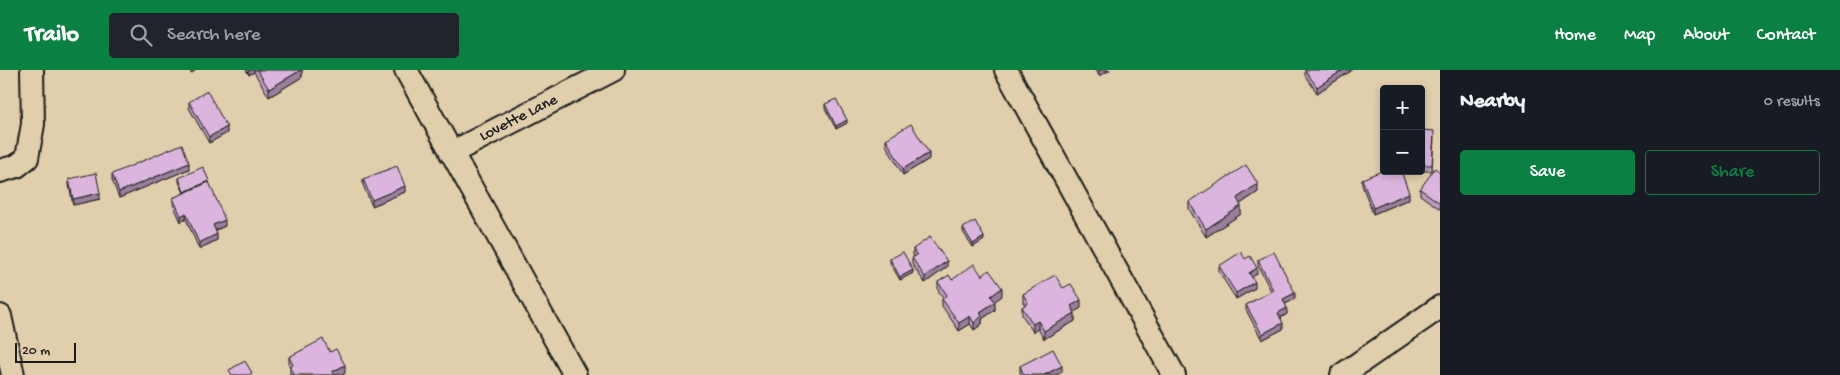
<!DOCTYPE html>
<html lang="en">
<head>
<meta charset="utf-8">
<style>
	body { margin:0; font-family:"Gochi Hand",sans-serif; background:#20242c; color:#f1f3f6 }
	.controls { position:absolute; right:15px; top:15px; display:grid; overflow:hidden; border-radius:5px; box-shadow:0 2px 8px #0003 }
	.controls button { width:45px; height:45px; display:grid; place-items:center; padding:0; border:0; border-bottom:1px solid #363941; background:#171b24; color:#f1f3f6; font:25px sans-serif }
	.scale { position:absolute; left:15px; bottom:12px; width:61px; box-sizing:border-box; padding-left:5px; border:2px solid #1c1c1c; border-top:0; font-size:14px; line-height:18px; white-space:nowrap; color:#1c1c1c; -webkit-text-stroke:4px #e0ceac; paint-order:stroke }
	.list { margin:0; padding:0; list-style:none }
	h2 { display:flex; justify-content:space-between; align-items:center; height:65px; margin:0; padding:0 20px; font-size:21px }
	h2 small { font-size:16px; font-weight:400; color:#9ea1a6 }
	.actions { display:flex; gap:10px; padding:15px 20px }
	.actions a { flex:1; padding:11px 0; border:1px solid #0b8043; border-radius:5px; text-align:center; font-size:18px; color:#0b8043 }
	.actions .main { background:#0b8043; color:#fff }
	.icon { flex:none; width:28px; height:28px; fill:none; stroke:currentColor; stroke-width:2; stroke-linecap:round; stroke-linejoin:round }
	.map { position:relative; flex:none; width:1440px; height:305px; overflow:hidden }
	header { display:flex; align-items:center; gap:30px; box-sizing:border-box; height:70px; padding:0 25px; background:#0b8043; color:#fff }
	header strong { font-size:24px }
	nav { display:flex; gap:28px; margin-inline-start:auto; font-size:18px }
	.search { width:350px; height:45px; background:#20242c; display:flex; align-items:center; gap:12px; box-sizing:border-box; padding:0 18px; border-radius:5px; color:#9ea1a6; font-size:19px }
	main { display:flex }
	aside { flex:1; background:#171b24 }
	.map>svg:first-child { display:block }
</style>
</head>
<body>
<header>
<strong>Trailo</strong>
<div class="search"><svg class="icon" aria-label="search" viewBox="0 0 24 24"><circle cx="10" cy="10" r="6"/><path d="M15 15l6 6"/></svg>Search here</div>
<nav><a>Home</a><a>Map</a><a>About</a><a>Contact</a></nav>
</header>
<main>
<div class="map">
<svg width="1440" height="305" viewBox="0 0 1440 305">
	<rect width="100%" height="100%" fill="#e0ceac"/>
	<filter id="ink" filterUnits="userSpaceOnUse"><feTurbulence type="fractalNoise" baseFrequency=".02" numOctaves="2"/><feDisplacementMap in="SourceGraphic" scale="10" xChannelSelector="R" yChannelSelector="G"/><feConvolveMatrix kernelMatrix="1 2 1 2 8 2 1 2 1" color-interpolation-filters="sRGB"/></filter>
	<g filter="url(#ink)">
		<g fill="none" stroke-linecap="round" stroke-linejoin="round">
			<g stroke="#1c1c1c" stroke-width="26">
				<path id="minor" d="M406 0 575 305
					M1006 0 1174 305
					M451 83 613 0
					M0 101 17 96 27 88 33 54 32 0
					M0 246 13 305
					M1342 305 1440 237"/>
			</g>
			<use href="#minor" stroke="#e0ceac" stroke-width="22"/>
		</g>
		<path fill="#bc9cbe" stroke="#1c1c1c" d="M246 0H302V7L269 27 254 2 249 5Z
			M1096 0H1110L1099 6Z
			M1305 0H1351V1L1317 23 1305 5Z
			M189 32 227 63 209 73 189 38Z
			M825 34 847 53 836 59 825 38Z
			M1421 60 1434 67 1432 101H1421Z
			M886 69 929 89 903 105 886 75Z
			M189 99 119 128 112 110V104Z
			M1440 102V139L1420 125V119Z
			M179 108 209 113 225 156 216 160 217 170 199 179 186 149 181 152 173 134V128L184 123 179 112Z
			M69 109 100 129 73 135 69 115Z
			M363 109 405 122 372 136 363 115Z
			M1362 109 1409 129 1373 144 1362 115Z
			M1258 122 1240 134 1241 144 1206 167 1189 139V132Z
			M963 158 984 170 973 177 963 162Z
			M913 179 947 197 925 213 912 194V188L914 187 913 185Z
			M890 189 913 203 900 210 890 193Z
			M1245 189 1257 204 1251 207 1255 218 1236 229 1219 202V196Z
			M1258 190 1295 229 1285 234 1287 244 1281 248 1283 259 1262 270 1246 240V235L1271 221 1258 196Z
			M982 206 1002 226 994 231 995 240 982 249V254L974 260 970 254 959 261 942 236V229L943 228 938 220V212Z
			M1063 218 1081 238 1074 242 1075 251 1044 269 1038 259 1033 262 1022 245V237L1025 235 1023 232V224Z
			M330 282 345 303 342 305H290V298L289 295V287Z
			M1020 296 1062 302 1056 305H1021L1020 302Z"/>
		<path fill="#997f9b" stroke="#1c1c1c" d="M191 0H196L191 4Z
			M249 0H254V2L249 5Z
			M301 0H302V7L269 27V19Z
			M1099 0H1110L1099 6Z
			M1343 0H1351V1L1317 23V17Z
			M847 50V53L836 59V56Z
			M227 57V63L209 73V67Z
			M929 83V89L903 105V99Z
			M189 93V99L119 128V122Z
			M209 111V114L184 125V122Z
			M1258 114V122L1237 136V128Z
			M405 116V122L372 136V130Z
			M100 123V129L73 135V129Z
			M1409 123V129L1373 144V138Z
			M1241 136V144L1206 167V159Z
			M186 143V149L181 152V146Z
			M225 150V156L213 161V155Z
			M217 164V170L199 179V173Z
			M984 167V170L973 177V174Z
			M947 191V197L925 213V207Z
			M1257 198V204L1249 209V203Z
			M913 200V203L900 210V207Z
			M1255 212V218L1236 229V223Z
			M1002 218V226L991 234V226Z
			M1295 223V229L1283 235V229Z
			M1081 230V238L1071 244V236Z
			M995 232V240L982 249V254L974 260V253L980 242Z
			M1287 238V244L1278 249V243Z
			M1075 243V251L1044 269V261Z
			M970 246V254L959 261V253Z
			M1038 251V259L1033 262V254Z
			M1283 253V259L1262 270V264Z
			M345 295V303L342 305H332V302Z
			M1062 296V302L1056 305H1044Z"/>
		<path fill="#dbb5dd" stroke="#1c1c1c" d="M257 0H301L269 19Z
			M1305 0H1343L1317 17Z
			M207 21 227 57 209 67 189 32Z
			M836 29 847 50 836 56 825 34Z
			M911 54 929 83 903 99 886 69Z
			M1421 60 1434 61 1432 95H1421Z
			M182 74 189 93 119 122 112 104Z
			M1246 95 1258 114 1237 128 1241 136 1206 159 1189 132Z
			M397 96 405 116 372 130 363 109Z
			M203 97 209 111 184 122 179 108Z
			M1435 98 1440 102V133L1420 119Z
			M1384 100V101H1401L1409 123 1373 138 1362 109Z
			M96 103 100 123 73 129 69 109Z
			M209 112 225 150 213 155 217 164 199 173 186 143 181 146 173 128Z
			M975 151 984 167 973 174 963 158Z
			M930 167 947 191 925 207 912 188 917 185 913 179Z
			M903 182 913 200 900 207 890 189Z
			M1241 182 1245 189 1250 186 1257 198 1249 203 1255 212 1236 223 1219 196Z
			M1274 182 1295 223 1283 229 1287 238 1278 243 1283 253 1262 264 1246 235 1273 220 1258 190Z
			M974 194 982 206 989 200 1002 218 991 226 995 232 980 242 982 246 974 253 970 246 959 253 942 229 947 225 938 212 949 205 952 210Z
			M1055 205 1063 218 1071 214 1081 230 1071 236 1075 243 1044 261 1038 251 1033 254 1022 237 1028 233 1023 224Z
			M323 269 330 282 336 279 345 295 332 302 334 305H294L290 297 293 295 289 287Z
			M1053 279 1062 296 1044 305H1024L1020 296Z
			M245 291 252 303 249 305H232L229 300Z"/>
	</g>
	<g text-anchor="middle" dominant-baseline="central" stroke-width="4.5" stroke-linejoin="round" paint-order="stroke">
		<g font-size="16" fill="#1c1c1c" stroke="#e0ceac">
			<text transform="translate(519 49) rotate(-27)">Lovette Lane</text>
		</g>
	</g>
</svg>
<div class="controls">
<button>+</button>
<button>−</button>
</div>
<div class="scale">20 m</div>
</div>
<aside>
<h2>Nearby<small>0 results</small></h2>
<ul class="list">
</ul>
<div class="actions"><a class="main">Save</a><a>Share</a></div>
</aside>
</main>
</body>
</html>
